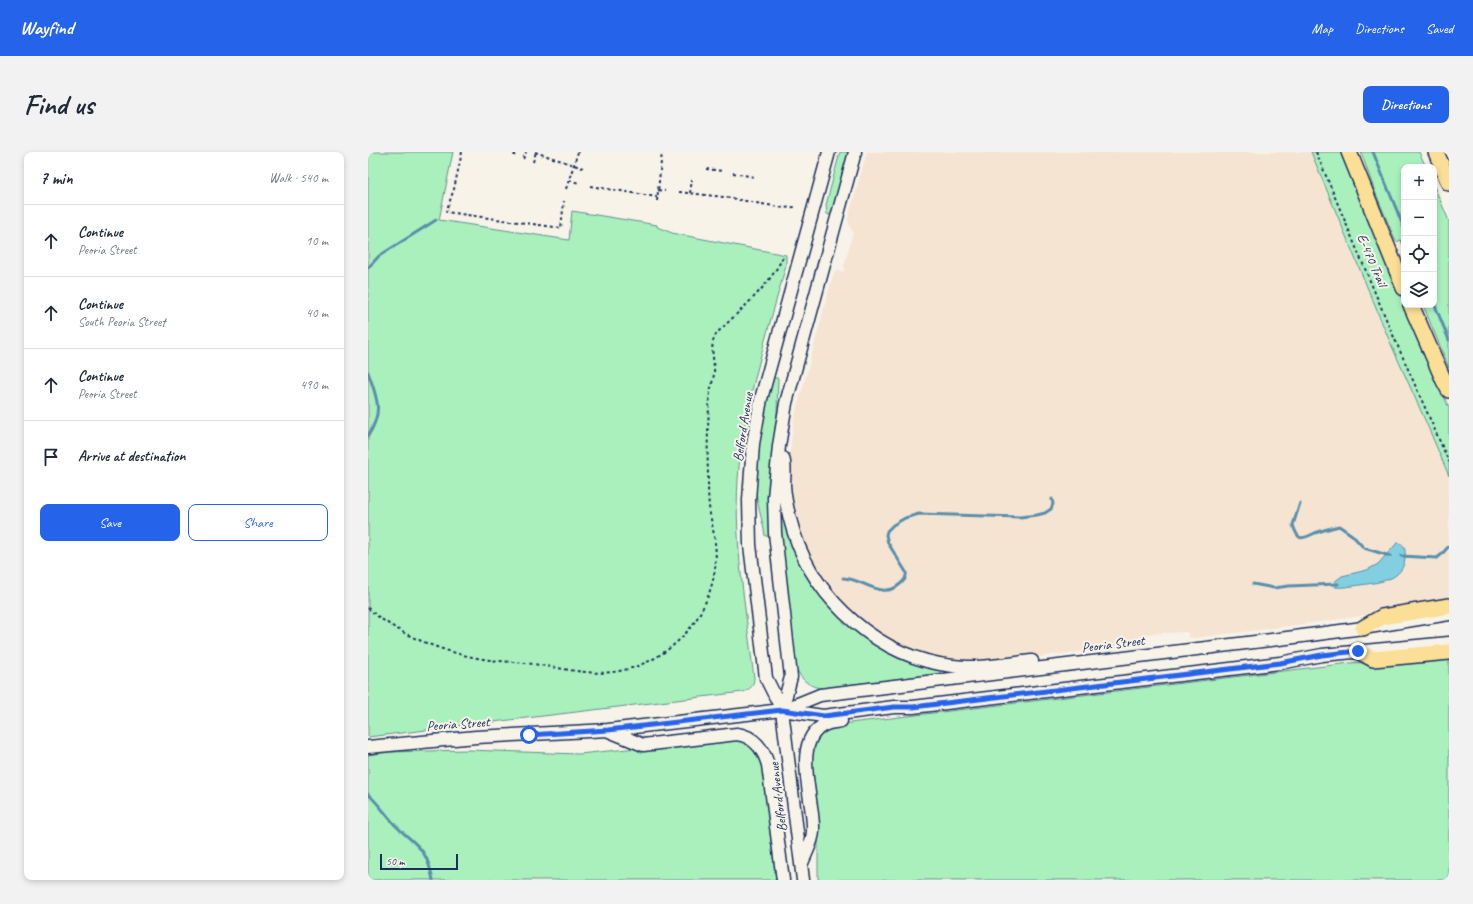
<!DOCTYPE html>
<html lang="en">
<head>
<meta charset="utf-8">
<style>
	body { margin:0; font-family:Caveat,sans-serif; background:#f2f2f3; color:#1f2937 }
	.controls { position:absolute; right:12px; top:12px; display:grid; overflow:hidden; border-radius:8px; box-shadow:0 2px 6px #0003 }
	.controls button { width:36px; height:36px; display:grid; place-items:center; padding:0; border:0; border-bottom:1px solid #e0e1e3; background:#fff; color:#1f2937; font:20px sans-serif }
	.scale { position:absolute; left:12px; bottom:10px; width:78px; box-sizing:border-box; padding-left:4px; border:2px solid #1b2f5e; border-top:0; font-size:11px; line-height:14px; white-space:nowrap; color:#1b2f5e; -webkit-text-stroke:3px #f7f3e8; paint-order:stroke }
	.stop { position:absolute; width:12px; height:12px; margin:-9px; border:3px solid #2563eb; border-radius:50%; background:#fff }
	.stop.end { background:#2563eb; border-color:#fff; box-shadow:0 1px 4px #0008 }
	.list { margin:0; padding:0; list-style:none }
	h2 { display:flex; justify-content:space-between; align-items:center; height:52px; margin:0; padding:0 16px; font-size:17px }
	h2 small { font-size:13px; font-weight:400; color:#747a83 }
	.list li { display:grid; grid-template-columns:26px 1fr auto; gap:12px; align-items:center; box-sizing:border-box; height:72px; padding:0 16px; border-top:1px solid #e0e1e3 }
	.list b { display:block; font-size:15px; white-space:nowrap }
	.list p { margin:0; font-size:13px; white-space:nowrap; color:#747a83 }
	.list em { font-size:13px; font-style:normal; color:#747a83 }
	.actions { display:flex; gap:8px; padding:12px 16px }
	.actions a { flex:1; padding:9px 0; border:1px solid #2563eb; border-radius:8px; text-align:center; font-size:14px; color:#2563eb }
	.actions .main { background:#2563eb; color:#fff }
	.icon { flex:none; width:22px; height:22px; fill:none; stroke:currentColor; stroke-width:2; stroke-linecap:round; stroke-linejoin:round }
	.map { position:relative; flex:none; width:1081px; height:728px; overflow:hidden; border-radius:8px }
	header { display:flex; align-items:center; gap:24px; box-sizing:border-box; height:56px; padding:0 20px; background:#2563eb; color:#fff }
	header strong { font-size:19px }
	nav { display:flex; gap:22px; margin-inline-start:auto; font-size:14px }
	.intro { display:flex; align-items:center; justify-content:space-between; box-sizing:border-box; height:96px; padding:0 24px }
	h1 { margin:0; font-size:28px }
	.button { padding:10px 18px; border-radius:8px; background:#2563eb; color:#fff; font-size:14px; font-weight:700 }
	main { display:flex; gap:24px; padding:0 24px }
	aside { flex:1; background:#fff; border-radius:8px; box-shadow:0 2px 6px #0003 }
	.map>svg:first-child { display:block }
</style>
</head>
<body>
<header>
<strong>Wayfind</strong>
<nav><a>Map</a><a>Directions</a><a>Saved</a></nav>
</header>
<div class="intro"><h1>Find us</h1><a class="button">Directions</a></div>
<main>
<aside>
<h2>7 min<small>Walk · 540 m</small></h2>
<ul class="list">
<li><svg class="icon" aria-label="ahead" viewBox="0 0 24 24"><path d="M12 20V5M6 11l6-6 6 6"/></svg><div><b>Continue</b><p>Peoria Street</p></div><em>10 m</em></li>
<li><svg class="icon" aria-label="ahead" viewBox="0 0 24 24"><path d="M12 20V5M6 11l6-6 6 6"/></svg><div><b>Continue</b><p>South Peoria Street</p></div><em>40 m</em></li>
<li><svg class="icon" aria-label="ahead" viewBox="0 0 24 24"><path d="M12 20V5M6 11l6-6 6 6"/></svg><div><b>Continue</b><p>Peoria Street</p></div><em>490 m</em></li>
<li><svg class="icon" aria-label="arrive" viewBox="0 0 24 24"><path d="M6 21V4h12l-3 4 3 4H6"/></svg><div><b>Arrive at destination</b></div></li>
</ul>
<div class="actions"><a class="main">Save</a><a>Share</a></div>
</aside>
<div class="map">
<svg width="1081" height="728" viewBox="0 0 1081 728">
	<rect width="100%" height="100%" fill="#f7f3e8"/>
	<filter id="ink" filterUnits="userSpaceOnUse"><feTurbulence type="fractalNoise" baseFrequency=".025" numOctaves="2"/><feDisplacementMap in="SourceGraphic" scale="8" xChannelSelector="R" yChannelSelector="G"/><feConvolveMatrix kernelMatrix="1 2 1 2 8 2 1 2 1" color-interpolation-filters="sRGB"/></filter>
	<g filter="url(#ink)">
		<path fill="#f5e4d2" d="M499 0H943L1022 190 1057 268 1081 324V450L967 468 827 486 820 485 821 482 818 480 776 482 773 486V490L766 493 636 509 596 510 564 505 524 489 496 471 471 448 450 421 430 381 422 342 421 306 426 268 465 123 468 118 473 120 477 118 476 115 485 80 481 73 480 67Z"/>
		<path fill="#a9f0bd" stroke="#62908e" d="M0 0H85L71 68 201 88 204 59 289 73V75L304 81 418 103V113C399 184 375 254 370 327 366 393 378 460 386 526 386 533 382 538 375 540L0 585Z
			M472 0H480L464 62 462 63 459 62 458 53Z
			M943 0H975L1036 151 1081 256V324L1057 268 1022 190Z
			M993 0H1051L1058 15H1036V96L1033 88 1028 90 1006 37Z
			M1066 34 1081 69V216L1055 153H1066Z
			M405 226H410L409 261 401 325V384H397C395 368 388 352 388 335 388 299 396 261 405 226Z
			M415 368 461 451 571 517 572 521 569 522 455 536C442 536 432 527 428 515L415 406 412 369Z
			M1081 503V728H450V664L443 602 450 582 465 573 982 511Z
			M357 587C377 587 383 590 393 609L408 728H0V603L21 600 99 598 211 602Z"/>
		<path fill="#81cfe0" stroke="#588fac" d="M1029 391C1034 391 1036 393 1037 398 1040 428 1014 430 992 433 984 434 975 436 967 435L966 430 974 424 999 418 1010 412Z"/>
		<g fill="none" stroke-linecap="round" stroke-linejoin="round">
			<path stroke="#588fac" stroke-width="3" d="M1005 0 1036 76
				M0 116 11 104 68 68
				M1066 151 1081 188
				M0 220C9 247 16 258 0 284
				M932 351 925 373C930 389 933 388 947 381 955 378 963 376 971 374L984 383 996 396 1022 404
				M1033 404 1069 406 1073 403 1081 394
				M475 426C494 426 513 448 531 433 536 429 539 426 538 420L520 391 518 383 519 379 525 373 537 366 551 362 652 365 669 363 677 361 683 357 685 352 684 347
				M885 432 906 436 921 434 970 432
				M0 642C10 651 18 663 27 673 49 695 58 694 65 728"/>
			<g stroke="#1b2f5e" stroke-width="15">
				<path id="secondary" d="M415 306C418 314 416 324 416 333 417 349 421 365 426 381 448 449 512 506 585 514 611 517 638 512 664 509
					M414 558 423 525 407 381 406 346 411 294 418 251 487 0
					M415 558 452 543 919 486 995 476 1081 462
					M241 579 275 593 369 582C386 584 396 598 400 613L415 728
					M0 595 108 585 240 578 414 558 455 564 526 555H545L912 511 954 503 1081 491
					M434 711C438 701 445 689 445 679 447 650 422 590 456 573 461 570 468 570 473 569
					M435 728 414 558 398 526 382 393 381 348 385 292 393 247 461 0"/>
			</g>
			<g stroke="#1b2f5e" stroke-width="18">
				<path id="highway" d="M981 0 1036 136
					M1068 0 1081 31
					M1043 153 1076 229 1081 238
					M995 476 1014 465 1081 454
					M990 499 1005 507 1081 500"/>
			</g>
			<path stroke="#1b2f5e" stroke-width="2" stroke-dasharray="3 3" stroke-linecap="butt" d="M94 0 86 37 78 60 193 76 196 49
				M167 0 215 16
				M948 0 1021 174 1081 310
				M146 4 148 0
				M155 7 158 0
				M165 10 168 0
				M338 17 355 19
				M365 21 387 25
				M201 28 211 31
				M222 34 289 45
				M198 37 210 0
				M290 38 297 39
				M311 40 356 45 416 56 428 55
				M322 41 324 28
				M289 49 294 0
				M0 456C30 484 82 503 122 508 139 510 155 510 171 513 200 517 227 525 256 518 287 511 317 489 332 461 344 440 350 415 347 391 346 382 344 372 342 362 340 349 340 336 340 323 339 296 340 268 342 241 343 235 345 228 346 222 347 207 340 193 349 181 373 157 400 136 415 105"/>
			<use href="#secondary" stroke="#f7f3e8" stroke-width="12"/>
			<use href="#highway" stroke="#fbdf96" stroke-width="15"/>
		</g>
	</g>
	<g fill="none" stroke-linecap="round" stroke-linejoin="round" filter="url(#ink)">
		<path stroke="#2563eb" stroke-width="5" d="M161 583 240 578 414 558 456 564 526 555H545L912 511 954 503 990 499"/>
	</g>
	<g text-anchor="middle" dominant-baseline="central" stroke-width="4" stroke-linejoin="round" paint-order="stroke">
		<g font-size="14" fill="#1b2f5e" stroke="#f7f3e8">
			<text transform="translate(1004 108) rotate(67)">E-470 Trail</text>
			<text transform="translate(375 275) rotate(-81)">Belford Avenue</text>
			<text transform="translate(745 492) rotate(-7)">Peoria Street</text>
			<text transform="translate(90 572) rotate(-4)">Peoria Street</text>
			<text transform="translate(410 645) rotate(-97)">Belford Avenue</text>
		</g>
	</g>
</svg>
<div class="controls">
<button>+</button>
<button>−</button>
<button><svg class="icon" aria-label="locate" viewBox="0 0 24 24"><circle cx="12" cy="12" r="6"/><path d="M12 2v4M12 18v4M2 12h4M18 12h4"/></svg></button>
<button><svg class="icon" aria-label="layers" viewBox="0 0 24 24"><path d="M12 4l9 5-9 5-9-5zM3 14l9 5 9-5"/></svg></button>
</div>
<div class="scale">50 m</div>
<div class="stop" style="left:161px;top:583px"></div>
<div class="stop end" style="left:990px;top:499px"></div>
</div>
</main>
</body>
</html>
